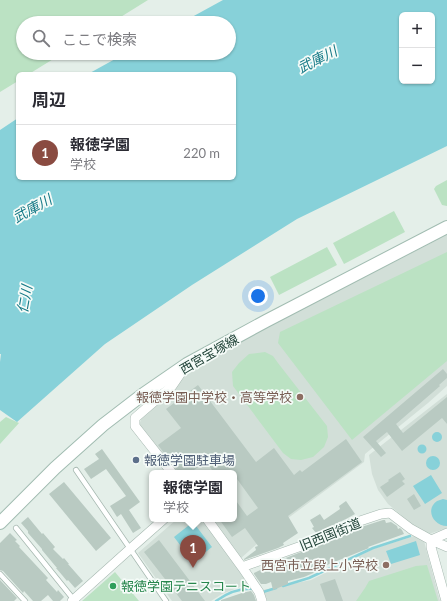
<!DOCTYPE html>
<html lang="ja">
<head>
<meta charset="utf-8">
<style>
	body { margin:0; font-family:Lato,"Noto Sans JP",sans-serif; background:#f7f7f7; color:#2b2b33 }
	.controls { position:absolute; right:12px; top:12px; display:grid; overflow:hidden; border-radius:6px; box-shadow:0 1px 3px #0004 }
	.controls button { width:36px; height:36px; display:grid; place-items:center; padding:0; border:0; border-bottom:1px solid #e1e1e2; background:#fff; color:#2b2b33; font:20px sans-serif }
	.you { position:absolute; left:258px; top:296px; width:14px; height:14px; margin:-10px; border:3px solid #fff; border-radius:50%; background:#1a73e8; box-shadow:0 0 0 6px #1a73e833 }
	.badge { display:grid; place-items:center; width:26px; height:26px; border-radius:50%; background:#8a4b41; color:#fff; font-size:13px; font-weight:700 }
	.pin { position:absolute; translate:-50% -33px; filter:drop-shadow(0 1px 2px #0008) }
	.pin::after { content:''; position:absolute; top:21px; width:14px; height:12px; background:inherit; clip-path:polygon(0 0,100% 0,50% 100%) }
	.popup { position:absolute; left:149px; top:470px; width:88px; height:52px; box-sizing:border-box; display:grid; place-content:center; border-radius:6px; background:#fff; filter:drop-shadow(0 1px 3px #0005); font-size:13px; white-space:nowrap; color:#7c7c81 }
	.popup b { font-size:15px; color:#2b2b33 }
	.popup::after { content:''; position:absolute; left:50%; top:100%; margin-left:-8px; border:8px solid transparent; border-top-color:#fff }
	.list { margin:0; padding:0; list-style:none }
	h2 { display:flex; justify-content:space-between; align-items:center; height:52px; margin:0; padding:0 16px; font-size:17px }
	h2 small { font-size:13px; font-weight:400; color:#7c7c81 }
	.list li { display:grid; grid-template-columns:26px 1fr auto; gap:12px; align-items:center; box-sizing:border-box; height:56px; padding:0 16px; border-top:1px solid #e1e1e2 }
	.list b { display:block; font-size:15px; white-space:nowrap }
	.list p { margin:0; font-size:13px; white-space:nowrap; color:#7c7c81 }
	.list em { font-size:13px; font-style:normal; color:#7c7c81 }
	.icon { flex:none; width:22px; height:22px; fill:none; stroke:currentColor; stroke-width:2; stroke-linecap:round; stroke-linejoin:round }
	.map { position:relative; flex:none; width:447px; height:601px; overflow:hidden }
	.search { position:absolute; background:#fff; box-shadow:0 1px 3px #0004; left:16px; top:16px; width:220px; height:44px; display:flex; align-items:center; gap:10px; box-sizing:border-box; padding:0 14px; border-radius:22px; color:#7c7c81; font-size:15px }
	.panel { position:absolute; background:#fff; box-shadow:0 1px 3px #0004; left:16px; top:72px; width:220px; height:108px; border-radius:6px }
	.map>svg:first-child { display:block }
</style>
</head>
<body>
<div class="map">
<svg width="447" height="601" viewBox="0 0 447 601">
	<rect width="100%" height="100%" fill="#e4efe9"/>
	<path fill="#d2dfd8" d="M447 235V386L428 403 365 454 364 462 276 527 240 559 210 519H234V473H175L139 425 142 417 173 390 188 371 270 325Z
		M447 394V528L429 534 413 525 388 504 378 490 372 474 369 455Z
		M177 519H201L250 583 222 594 211 601H172L138 553Z
		M414 536 424 541 440 601H267L263 590 311 580 373 549Z"/>
	<path fill="#bbe2c3" d="M0 0H148L111 23H23V53H63L29 74H18V81L0 92Z
		M447 180V206L442 205 434 189 436 186Z
		M394 211 405 232 344 264 333 243Z
		M327 247 337 265 279 295 270 277Z
		M447 252V361L352 440 278 343 280 332Z
		M265 352 273 356 278 363 327 426 328 437 324 447 313 457 301 460 291 459 283 453 233 386 232 372 239 363 249 354Z
		M6 417 19 423 0 444V422Z
		M427 565 438 601H356L365 588 369 581 416 566Z
		M115 572 139 601H82Z"/>
	<path fill="#87d1d9" fill-rule="evenodd" d="M223 0H447V146L297 219 192 285 105 344 17 422 0 410V362L1 354H0V130L18 118V178H234V74H88L126 53H229V23H181ZM402 15H432V81H402Z
		M432 437a5 5 0 1 1 10 0a5 5 0 1 1-10 0Z
		M417.5 449a4.5 4.5 0 1 1 9 0a4.5 4.5 0 1 1-9 0Z
		M426 463a7 7 0 1 1 14 0a7 7 0 1 1-14 0Z
		M431 475 442 493 425 504 413 486Z
		M443 499 447 500V526C433 526 425 509 437 501 439 500 441 500 443 499Z
		M193 522 212 547 193 562 174 537Z
		M416 541 420 555 391 564 386 551Z"/>
	<g fill="none" stroke-linecap="round" stroke-linejoin="round">
		<path stroke="#87d1d9" stroke-width="2.5" d="M283 586 309 578 373 548 410 536
			M263 592 276 588
			M216 601C226 594 240 588 253 589"/>
	</g>
	<path fill="#b9cac2" d="M443 369 447 374V378L439 385 440 386 396 424 403 433 447 397V424L442 418 402 451 387 432 376 441 386 453 381 457 363 437Z
		M198 385 256 462 274 448 294 475 300 470 302 472 346 439 362 462 288 516 298 533 283 543 284 545 278 548 244 560V559L256 550 255 547 258 546 245 528 232 537 219 519H234V498L247 516 258 508 237 479 234 482V473H214L206 461 190 473H179L158 445 181 428 166 409Z
		M102 449 140 502 129 510 141 528 133 533 121 514 117 517 110 506 126 496 106 469 91 479 84 469 99 459 95 454Z
		M400 472 405 479 402 481 405 484 387 497 380 487 389 481 388 480Z
		M64 482 111 538 96 551 49 494Z
		M414 494 421 506 414 510 407 499Z
		M346 501 355 514 346 519 316 533 312 528 314 527 310 520 320 514 324 520 340 509 339 506Z
		M28 517 42 534 43 533 55 547 53 549 63 559 64 558 69 564H68L83 581 75 588 68 580 67 581 62 575 56 568H57L42 550V549L28 533V531L21 523Z
		M383 520H385L386 523 391 522 397 526 398 529 400 528 402 530 404 534 368 547 369 548 317 569 318 571 304 577 288 581V584L273 590 271 582 266 584H261L254 574V573L283 559 309 549 349 531Z
		M10 533 17 540 15 541 20 546 19 547 48 578 46 580 57 592 58 590 64 597 60 601H53L48 595 41 601H33L24 591 23 593 3 571 0 570V543Z
		M159 540 205 601H182L144 552Z
		M335 579 343 601H326L320 584Z
		M0 580 17 598 14 601H0Z
		M251 591 254 595 256 601H221V600L242 593Z"/>
	<g fill="none" stroke-linecap="round" stroke-linejoin="round">
		<g stroke="#a6b8b0" stroke-width="6">
			<path id="service" d="M76 470 166 601
				M16 528 74 600
				M0 574 25 601"/>
		</g>
		<g stroke="#a6b8b0" stroke-width="10">
			<path id="minor" d="M172 473 135 426V418L172 386 185 367
				M207 519 242 567 307 544 348 525 381 514 390 513 411 529 431 540 447 547
				M242 567 259 592 262 601
				M72 601 130 549 164 519
				M446 601 431 547V540L447 533"/>
		</g>
		<g stroke="#a1bcb1" stroke-width="14">
			<path id="secondary" d="M0 523 55 468 103 425 142 395 187 364 266 321 447 227"/>
		</g>
		<use href="#service" stroke="#fff" stroke-width="4.5"/>
		<use href="#minor" stroke="#fff" stroke-width="9"/>
		<use href="#secondary" stroke="#fff" stroke-width="12"/>
	</g>
	<g fill="#8d6e63" stroke="#f5fbf8" stroke-width="1.5">
		<circle cx="300" cy="397" r="4"/>
		<circle cx="386" cy="565" r="4"/>
	</g>
	<circle fill="#5c6f8a" stroke="#f5fbf8" stroke-width="1.5" cx="136" cy="460" r="4"/>
	<circle fill="#2e9e5b" stroke="#f5fbf8" stroke-width="1.5" cx="113" cy="586" r="4"/>
	<g text-anchor="middle" dominant-baseline="central" stroke-width="3.5" stroke-linejoin="round" paint-order="stroke">
		<g font-size="13" fill="#214338" stroke="#f5fbf8">
			<text transform="translate(209 354) rotate(-30)">西宮宝塚線</text>
			<text transform="translate(330 534) rotate(-22)">旧西国街道</text>
		</g>
		<g font-size="13" fill="#785e54" stroke="#f5fbf8" text-anchor="end">
			<text x="292" y="397">報徳学園中学校・高等学校</text>
			<text x="378" y="565">西宮市立段上小学校</text>
		</g>
		<g font-size="13" fill="#4e5e75" stroke="#f5fbf8" text-anchor="start">
			<text x="144" y="460">報徳学園駐車場</text>
		</g>
		<g font-size="13" fill="#27864d" stroke="#f5fbf8" text-anchor="start">
			<text x="121" y="586">報徳学園テニスコート</text>
		</g>
		<g font-size="14" font-style="italic" fill="#147986" stroke="#f5fbf8">
			<text transform="translate(317 59) rotate(-27)">武庫川</text>
			<text transform="translate(32 208) rotate(-29)">武庫川</text>
			<text transform="translate(24 299) rotate(-80)">仁川</text>
		</g>
	</g>
</svg>
<div class="controls">
<button>+</button>
<button>−</button>
</div>
<div class="you"></div>
<div class="pin badge" style="left:193px;top:568px">1</div>
<div class="popup"><b>報徳学園</b>学校</div>
<div class="search"><svg class="icon" aria-label="search" viewBox="0 0 24 24"><circle cx="10" cy="10" r="6"/><path d="M15 15l6 6"/></svg>ここで検索</div>
<section class="panel">
<h2>周辺<small></small></h2>
<ul class="list">
<li><span class="badge">1</span><div><b>報徳学園</b><p>学校</p></div><em>220 m</em></li>
</ul>
</section>
</div>
</body>
</html>
